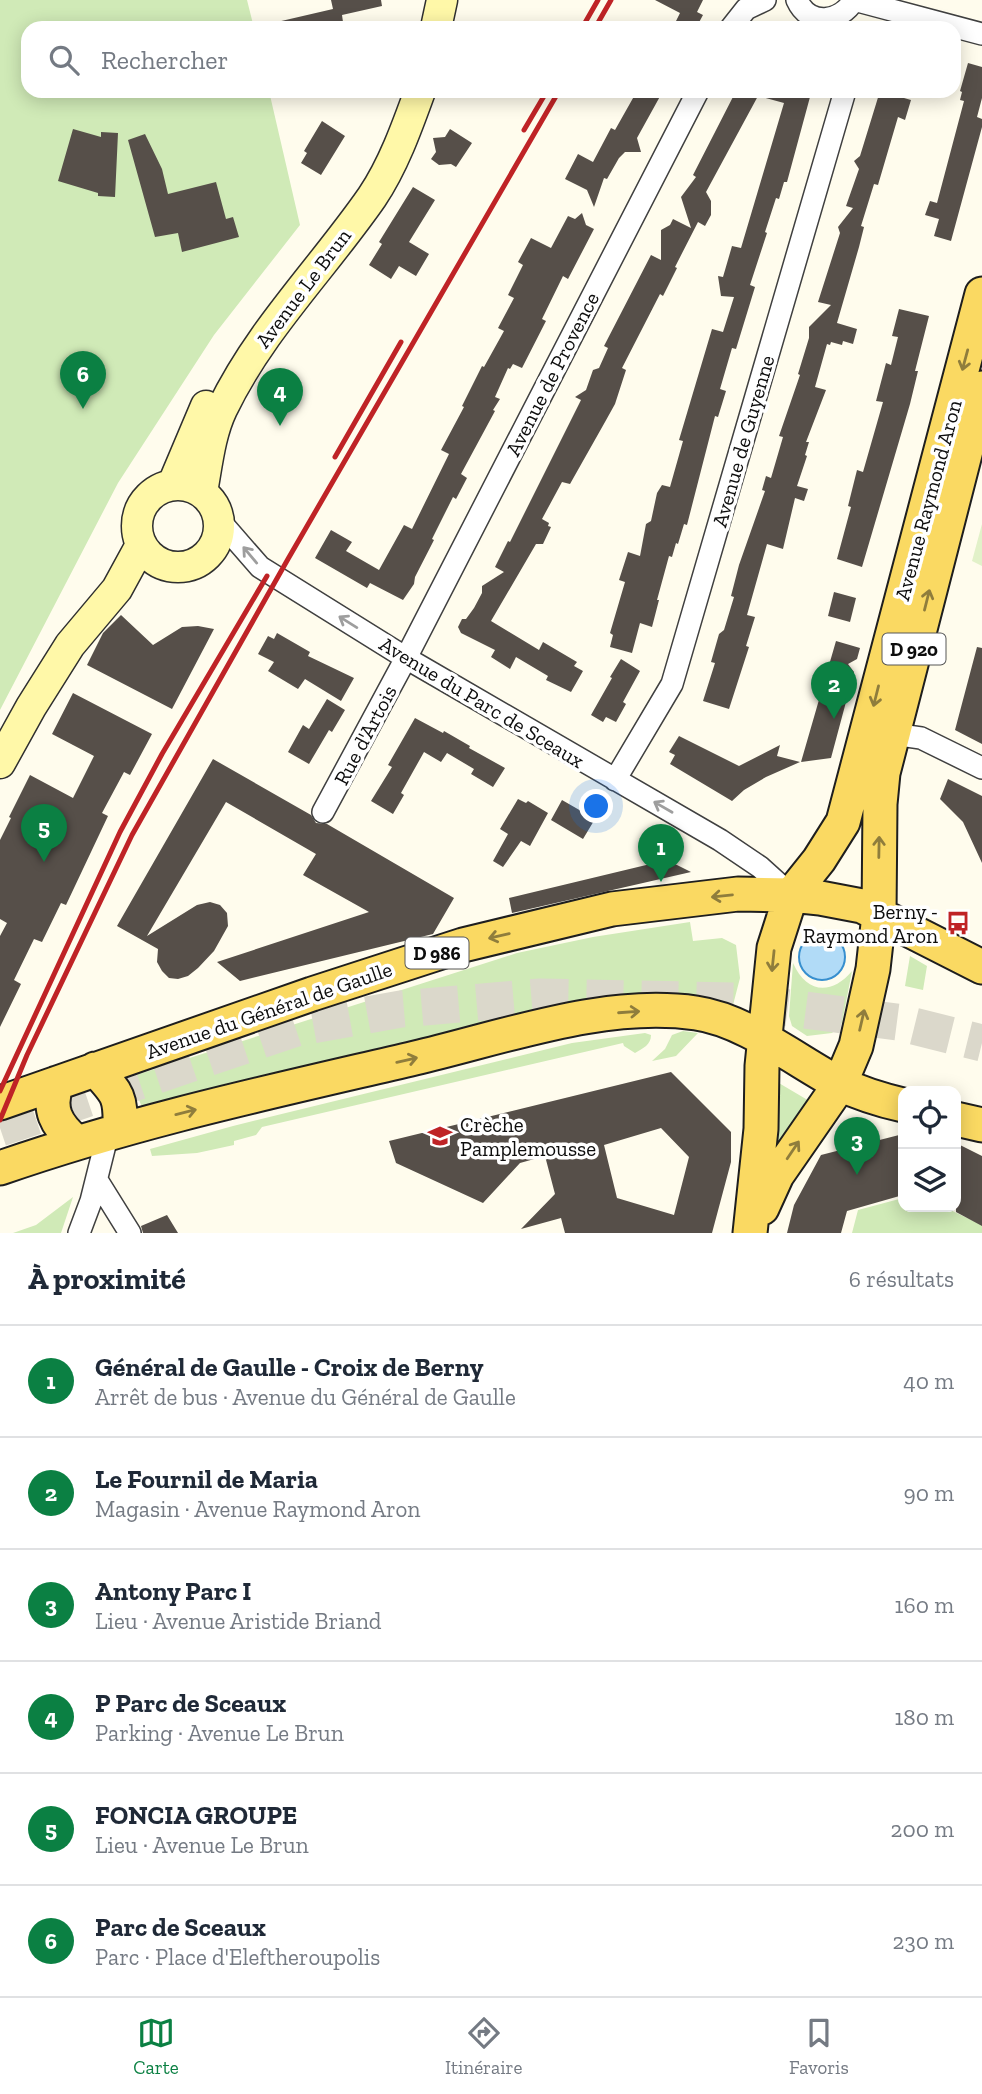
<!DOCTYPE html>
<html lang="fr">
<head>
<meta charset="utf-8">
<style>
	body { margin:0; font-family:"Zilla Slab",serif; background:#f2f2f3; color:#1f2937 }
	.controls { position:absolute; right:21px; bottom:21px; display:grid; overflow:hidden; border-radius:14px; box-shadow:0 4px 18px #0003 }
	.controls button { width:63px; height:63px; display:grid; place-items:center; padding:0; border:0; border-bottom:2px solid #e0e1e3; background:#fff; color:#1f2937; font:35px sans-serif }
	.you { position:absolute; left:597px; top:807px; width:24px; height:24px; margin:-18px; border:5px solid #fff; border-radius:50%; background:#1a73e8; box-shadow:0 0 0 10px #1a73e833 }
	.badge { display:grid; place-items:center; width:46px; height:46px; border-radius:50%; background:#0b8043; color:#fff; font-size:23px; font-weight:700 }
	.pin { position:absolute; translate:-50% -58px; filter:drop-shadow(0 2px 4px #0008) }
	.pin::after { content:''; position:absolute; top:37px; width:24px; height:21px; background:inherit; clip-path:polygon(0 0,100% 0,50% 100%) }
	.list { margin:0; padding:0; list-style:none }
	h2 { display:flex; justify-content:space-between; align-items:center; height:91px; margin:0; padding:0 28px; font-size:30px }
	h2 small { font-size:23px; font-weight:400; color:#747a83 }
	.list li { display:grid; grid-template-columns:46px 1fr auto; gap:21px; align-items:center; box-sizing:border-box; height:112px; padding:0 28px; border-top:2px solid #e0e1e3 }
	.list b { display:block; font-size:26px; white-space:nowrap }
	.list p { margin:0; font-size:23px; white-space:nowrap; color:#747a83 }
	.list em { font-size:23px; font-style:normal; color:#747a83 }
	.icon { flex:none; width:38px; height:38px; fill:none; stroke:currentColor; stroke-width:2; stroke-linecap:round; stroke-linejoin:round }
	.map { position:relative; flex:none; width:982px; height:1233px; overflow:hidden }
	.search { position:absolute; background:#fff; box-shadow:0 4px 18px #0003; left:21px; right:21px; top:21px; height:77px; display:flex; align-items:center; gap:18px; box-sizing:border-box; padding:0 24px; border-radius:21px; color:#747a83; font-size:26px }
	.sheet { height:763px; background:#fff }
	nav { display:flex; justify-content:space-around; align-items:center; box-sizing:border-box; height:98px; border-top:2px solid #e0e1e3; background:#fff; font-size:19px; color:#747a83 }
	nav a { display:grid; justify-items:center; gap:4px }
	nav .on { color:#0b8043 }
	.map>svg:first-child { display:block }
</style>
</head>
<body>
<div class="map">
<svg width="982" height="1233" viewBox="0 0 982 1233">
	<rect width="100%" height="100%" fill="#fffced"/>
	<path fill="#d0eab7" d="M0 0H247L254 28H28V91H269L300 225 214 335 118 483 0 710Z
		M690 922 693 941 722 938 736 945 740 978 733 1005 675 996 143 1110 130 1077 517 953 593 937Z
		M910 956 927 966 923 990 905 986Z
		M793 963C806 993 831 996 852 971L842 1023 832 1033 807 1036 792 1026 789 1016Z
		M683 1031 698 1033 676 1056 652 1061 665 1049 672 1035Z
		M645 1033 651 1035C651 1045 643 1048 635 1053L624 1046 623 1043 262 1127 256 1135 234 1141V1145L197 1153 152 1156 150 1149 233 1126 572 1043Z
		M767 1076 811 1102 765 1166Z
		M73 1197 61 1233H13L36 1225Z
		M903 1198V1207H944L982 1225V1233H852L858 1210Z"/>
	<path fill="#e2f1c9" d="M982 524V566L972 561Z"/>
	<path fill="#b1dbf7" stroke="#378fcf" stroke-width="2" d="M799 957a23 23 0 1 1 46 0a23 23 0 1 1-46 0Z"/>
	<path fill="#564f49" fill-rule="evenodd" d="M331 0H381L382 6 342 15 343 22 316 28H277V22L333 9Z
		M655 0H703L697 12 703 15 696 28H685L675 23 680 13Z
		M968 63 982 67V98L977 117 982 119V127L951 241 934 236 939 219 925 215 930 201 937 203 964 101 960 100 962 92 960 91Z
		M637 91H663L637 138 641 152H625L619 158 607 179 604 178 594 207 587 190 565 179 578 154 593 162 611 128 615 130Z
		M736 91H806L805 96 810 97 787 182H784L779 199 776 198 765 232 767 233 750 285 755 287 736 349 732 348 720 389 726 391 718 417 715 416 687 525 684 524 678 544 676 543 672 557 669 556 657 600H659L652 627 640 623 632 653 610 647 613 635 610 633 625 582 619 580 628 552 640 556 646 524 651 521 657 493 662 485 670 487 683 441 679 440 712 329 723 332 734 297 721 296 718 276 723 277 732 246 741 248 784 103 758 96 706 192 711 201V215L705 226 698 222 675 267 677 268 663 296 660 294 622 368 626 370 615 404 605 422 570 484 562 482 542 519 549 523 548 526 551 527 543 544H536L491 621 539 650 543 642 577 662 574 666 583 671 571 692 546 680 548 676 516 657 510 669 491 657 495 650 461 633 458 627 462 619H466L474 608 482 593V586L504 572 495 567 508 541 510 542 581 400 575 397 586 390 593 370 599 368 608 348 604 346 651 255 661 260V230L670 225 673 219 691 228 681 197 696 177 693 175Z
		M880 91H906L904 98 911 100 905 120 898 117 878 185 874 184 861 226 864 227 859 247 837 323 857 329 853 344 843 341 842 345 831 342 830 345 827 344 815 387 826 390 806 442H809L805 455 807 456 797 486 808 489 804 501 795 498 783 549 767 544 747 615 755 617 746 646 749 647 729 709 703 701 715 663 711 662 719 634 724 630 734 597 731 596 739 565 765 491 762 490 766 476 771 478 783 437 779 436 800 375 798 374 809 338V327L831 305 818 302 840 233 838 227 853 208 846 206 859 169 854 161 860 156Z
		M322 121 345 136 321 175 301 163 307 153 304 151Z
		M73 129 101 137V132L118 133 115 197 98 196V193L58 181Z
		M450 129 472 143 456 167 451 164 439 165 431 159 436 152 433 138 445 137Z
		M145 134 162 169 168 194 216 182 226 219 233 217 239 237 182 252 178 233 155 237 128 140Z
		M413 187 435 200 409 242 429 254 416 276 399 266 391 279 369 265 382 244 379 242Z
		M582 213 586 225 594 229 568 279 563 276 542 319 546 321 522 368 513 364 510 369 508 368 495 397 500 399 493 410 495 411 461 474 467 478 456 499 453 497 432 539 434 540 415 577 414 584 403 600 370 583 367 588 315 558 331 530 352 542 346 551 379 570 404 525 412 529 449 454 441 450 464 407 462 406 482 366 484 367 504 331 498 328 514 298 508 295 523 265 518 262 531 238 551 248 568 216 575 219Z
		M899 309 929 316 915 371H918L910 404 862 567 837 559 851 507 848 506 857 470 863 472 883 402 876 401 886 363 891 365 898 337 892 336Z
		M834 592 856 598 850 622 828 616Z
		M121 615 153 645 182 627 198 626 214 629 172 709 87 665 103 633Z
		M277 633 310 652 308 656 354 678 341 701 305 679 298 689 268 671 274 662 258 654 268 636 274 639Z
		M836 641 860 648 857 659 848 664 854 672 831 758 801 762Z
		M977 647 982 648V744L955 730Z
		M621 659 640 671 623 702 626 704 616 722 606 717 603 722 591 715 612 678 610 677Z
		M73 693 152 734 130 775 124 772 102 813 108 816 66 905 61 903 42 942 34 939 14 980 21 984 0 1027V936L7 923 0 919V840L11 818 9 817 30 775 73 798 94 756 52 734Z
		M327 699 345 710 332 732 329 730 309 764 288 752 303 725 309 729Z
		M415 718 443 733 444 731 470 746 469 748 505 768 493 787 471 774 474 769 447 753 441 762 424 752 401 793 404 795 393 814 371 801 392 767 388 765Z
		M679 736 739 766 780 745 777 756 800 762 766 777 744 790 732 801 670 764 675 755 669 752Z
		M213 759 311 815 316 823 327 824 454 898 433 934 240 981 217 962 369 912 303 875 316 854 226 802 147 936 197 905 210 902 220 905 227 913 228 926 214 951 198 968 188 976 178 979 169 978 162 971 157 962 158 949 117 926Z
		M948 779 982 796V863L963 822 940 799Z
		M518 799 526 803 528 801 548 813 530 846 521 841 503 867 493 861 508 834 500 829Z
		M562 800 595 819 583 839 551 820Z
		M667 860 691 872 512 913 509 898Z
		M671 1072 731 1132V1162L712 1233H565L561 1218 521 1229 555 1194 545 1156 520 1163 483 1203 396 1163 389 1141ZM661 1128 689 1157 674 1215 617 1198 604 1145Z
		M903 1134V1195L847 1211 841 1233H787L794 1205 821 1155Z
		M956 1143 982 1156V1226L956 1212Z
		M167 1215 178 1233H143L141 1226Z"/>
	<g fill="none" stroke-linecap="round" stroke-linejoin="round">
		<path stroke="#dbd8cb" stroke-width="37" stroke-dasharray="37 18" stroke-linecap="butt" d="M0 1128 296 1028 401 1009 540 997 735 1001 897 1022 982 1043"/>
		<g stroke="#404040" stroke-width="24">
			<path id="minor" d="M797 0C809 27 840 23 854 0
				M854 0 982 34
				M731 28 746 9 765 0
				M219 520 260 567 406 658 720 840 760 867 791 895
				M893 734 921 738 982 768
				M615 780 672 684 845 91
				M323 812 406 658 698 91
				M97 1180 130 1233
				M79 1233 91 1201 108 1133"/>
		</g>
		<g stroke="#2f2f2f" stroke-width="33">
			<path id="secondary" d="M436 28 442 0
				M173 484 206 406
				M137 526a41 41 0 1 1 82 0a41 41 0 1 1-82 0Z
				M202 492C207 465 210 434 222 409 260 330 322 269 372 197 393 166 407 127 420 91
				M0 763 31 707 70 645 117 589 141 545"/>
		</g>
		<g stroke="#1e1e1e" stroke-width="37">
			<path id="primary" d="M95 1069C118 1094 121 1096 120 1129
				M57 1083C47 1109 56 1125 76 1142
				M0 1103 312 994 463 945 612 909 738 894 791 895 820 898 862 906 982 967
				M956 1119 982 1125
				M0 1168C138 1120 274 1091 415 1058 505 1037 603 1000 696 1013 745 1020 795 1060 838 1083 859 1093 881 1100 903 1105
				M762 1208 777 1175 840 1084 856 1046 873 969 879 915 880 804 883 773 982 388
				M750 1233 761 1129 762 1066 774 948 791 895 819 860 843 822 982 294"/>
		</g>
		<use href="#minor" stroke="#fff" stroke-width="21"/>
		<use href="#secondary" stroke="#fff8a8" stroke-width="30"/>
		<use href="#primary" stroke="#fad962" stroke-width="33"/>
		<path stroke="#bf2326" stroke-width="5" d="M582 28 598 0
			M595 28 611 0
			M524 130 547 91
			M335 457 401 342
			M0 1091 120 832 162 754 267 576
			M0 1120 27 1055 132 835 288 559 559 91"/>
	</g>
	<defs><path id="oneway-shaft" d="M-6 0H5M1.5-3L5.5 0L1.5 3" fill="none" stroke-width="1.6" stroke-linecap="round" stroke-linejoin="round" transform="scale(1.75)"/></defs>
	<g stroke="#8f7d3c">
		<use href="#oneway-shaft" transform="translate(965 360) rotate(105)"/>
		<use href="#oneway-shaft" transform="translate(927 600) rotate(-76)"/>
		<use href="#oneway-shaft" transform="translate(876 696) rotate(104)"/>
		<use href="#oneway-shaft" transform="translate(879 847) rotate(-89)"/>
		<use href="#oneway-shaft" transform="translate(722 896) rotate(174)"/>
		<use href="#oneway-shaft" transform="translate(499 936) rotate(167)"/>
		<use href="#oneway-shaft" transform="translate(773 961) rotate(96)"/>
		<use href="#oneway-shaft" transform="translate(629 1012) rotate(-4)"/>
		<use href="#oneway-shaft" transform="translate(862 1020) rotate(-77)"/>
		<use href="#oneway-shaft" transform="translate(407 1060) rotate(-13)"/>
		<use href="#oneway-shaft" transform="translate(186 1112) rotate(-14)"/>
		<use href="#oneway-shaft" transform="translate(793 1150) rotate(-56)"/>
	</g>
	<g stroke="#9e9e9e">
		<use href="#oneway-shaft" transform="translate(250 555) rotate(-130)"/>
		<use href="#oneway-shaft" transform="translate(348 622) rotate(-148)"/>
		<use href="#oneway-shaft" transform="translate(663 807) rotate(-150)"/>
	</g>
	<defs>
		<g id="bus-bare" transform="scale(1.89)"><path d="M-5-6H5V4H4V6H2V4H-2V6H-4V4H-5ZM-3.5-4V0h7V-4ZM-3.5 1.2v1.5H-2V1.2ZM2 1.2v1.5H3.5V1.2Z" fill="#bf2326" stroke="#fff" stroke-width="2.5" paint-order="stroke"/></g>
		<g id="school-bare" transform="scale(1.89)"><path d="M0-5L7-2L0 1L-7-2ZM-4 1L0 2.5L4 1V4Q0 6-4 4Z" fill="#bf2326" stroke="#fff" stroke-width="2.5" paint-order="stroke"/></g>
	</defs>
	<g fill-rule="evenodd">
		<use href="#bus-bare" x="958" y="923"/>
		<use href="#school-bare" x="440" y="1136"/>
	</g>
	<g text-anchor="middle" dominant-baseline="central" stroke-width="7" stroke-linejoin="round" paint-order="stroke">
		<g fill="#fff" stroke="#565656" stroke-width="2">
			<rect x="882.5" y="633.5" width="63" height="31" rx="5"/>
			<rect x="405.5" y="937.5" width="63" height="31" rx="5"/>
		</g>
		<g font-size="19" font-weight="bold" fill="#0d0d0d">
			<text x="914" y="649">D 920</text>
			<text x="437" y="953">D 986</text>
		</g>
		<g font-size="21" fill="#0d0d0d" stroke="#fff">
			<text transform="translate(303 288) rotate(-53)">Avenue Le Brun</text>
			<text transform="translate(552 374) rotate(-63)">Avenue de Provence</text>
			<text transform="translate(743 441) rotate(-74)">Avenue de Guyenne</text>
			<text transform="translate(928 500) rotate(-75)">Avenue Raymond Aron</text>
			<text transform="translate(482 702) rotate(31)">Avenue du Parc de Sceaux</text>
			<text transform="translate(365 735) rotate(-62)">Rue d'Artois</text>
			<text transform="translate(269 1010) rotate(-19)">Avenue du Général de Gaulle</text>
		</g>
		<g font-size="21" fill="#0d0d0d" stroke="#fff" text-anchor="end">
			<text x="938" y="911">Berny -<tspan x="938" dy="24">Raymond Aron</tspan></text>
			<text x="460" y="1124" text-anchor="start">Crèche<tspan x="460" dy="24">Pamplemousse</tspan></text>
		</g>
	</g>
</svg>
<div class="controls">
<button><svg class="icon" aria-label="locate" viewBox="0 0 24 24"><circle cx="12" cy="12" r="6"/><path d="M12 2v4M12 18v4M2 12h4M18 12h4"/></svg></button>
<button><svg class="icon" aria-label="layers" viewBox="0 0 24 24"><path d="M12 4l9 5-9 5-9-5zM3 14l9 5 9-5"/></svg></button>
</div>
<div class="you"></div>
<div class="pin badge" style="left:661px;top:882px">1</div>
<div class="pin badge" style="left:834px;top:719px">2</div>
<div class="pin badge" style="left:857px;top:1175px">3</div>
<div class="pin badge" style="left:280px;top:426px">4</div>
<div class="pin badge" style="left:44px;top:862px">5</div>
<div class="pin badge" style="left:83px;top:409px">6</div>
<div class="search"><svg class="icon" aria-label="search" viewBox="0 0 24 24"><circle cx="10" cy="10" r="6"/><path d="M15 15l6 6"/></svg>Rechercher</div>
</div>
<section class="sheet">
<h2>À proximité<small>6 résultats</small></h2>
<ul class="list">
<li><span class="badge">1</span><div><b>Général de Gaulle - Croix de Berny</b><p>Arrêt de bus · Avenue du Général de Gaulle</p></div><em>40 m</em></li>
<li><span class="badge">2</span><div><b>Le Fournil de Maria</b><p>Magasin · Avenue Raymond Aron</p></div><em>90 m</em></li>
<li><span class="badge">3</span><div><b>Antony Parc I</b><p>Lieu · Avenue Aristide Briand</p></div><em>160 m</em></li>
<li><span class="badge">4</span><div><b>P Parc de Sceaux</b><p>Parking · Avenue Le Brun</p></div><em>180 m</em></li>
<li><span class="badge">5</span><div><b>FONCIA GROUPE</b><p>Lieu · Avenue Le Brun</p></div><em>200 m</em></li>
<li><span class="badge">6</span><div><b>Parc de Sceaux</b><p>Parc · Place d'Eleftheroupolis</p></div><em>230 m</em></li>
</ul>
</section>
<nav>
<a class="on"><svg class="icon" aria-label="map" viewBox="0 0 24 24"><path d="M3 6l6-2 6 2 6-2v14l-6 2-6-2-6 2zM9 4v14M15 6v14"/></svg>Carte</a>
<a><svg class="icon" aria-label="directions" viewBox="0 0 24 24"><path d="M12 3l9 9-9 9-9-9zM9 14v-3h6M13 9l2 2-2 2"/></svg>Itinéraire</a>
<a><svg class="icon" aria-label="saved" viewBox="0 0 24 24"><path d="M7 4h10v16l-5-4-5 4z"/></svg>Favoris</a>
</nav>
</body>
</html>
